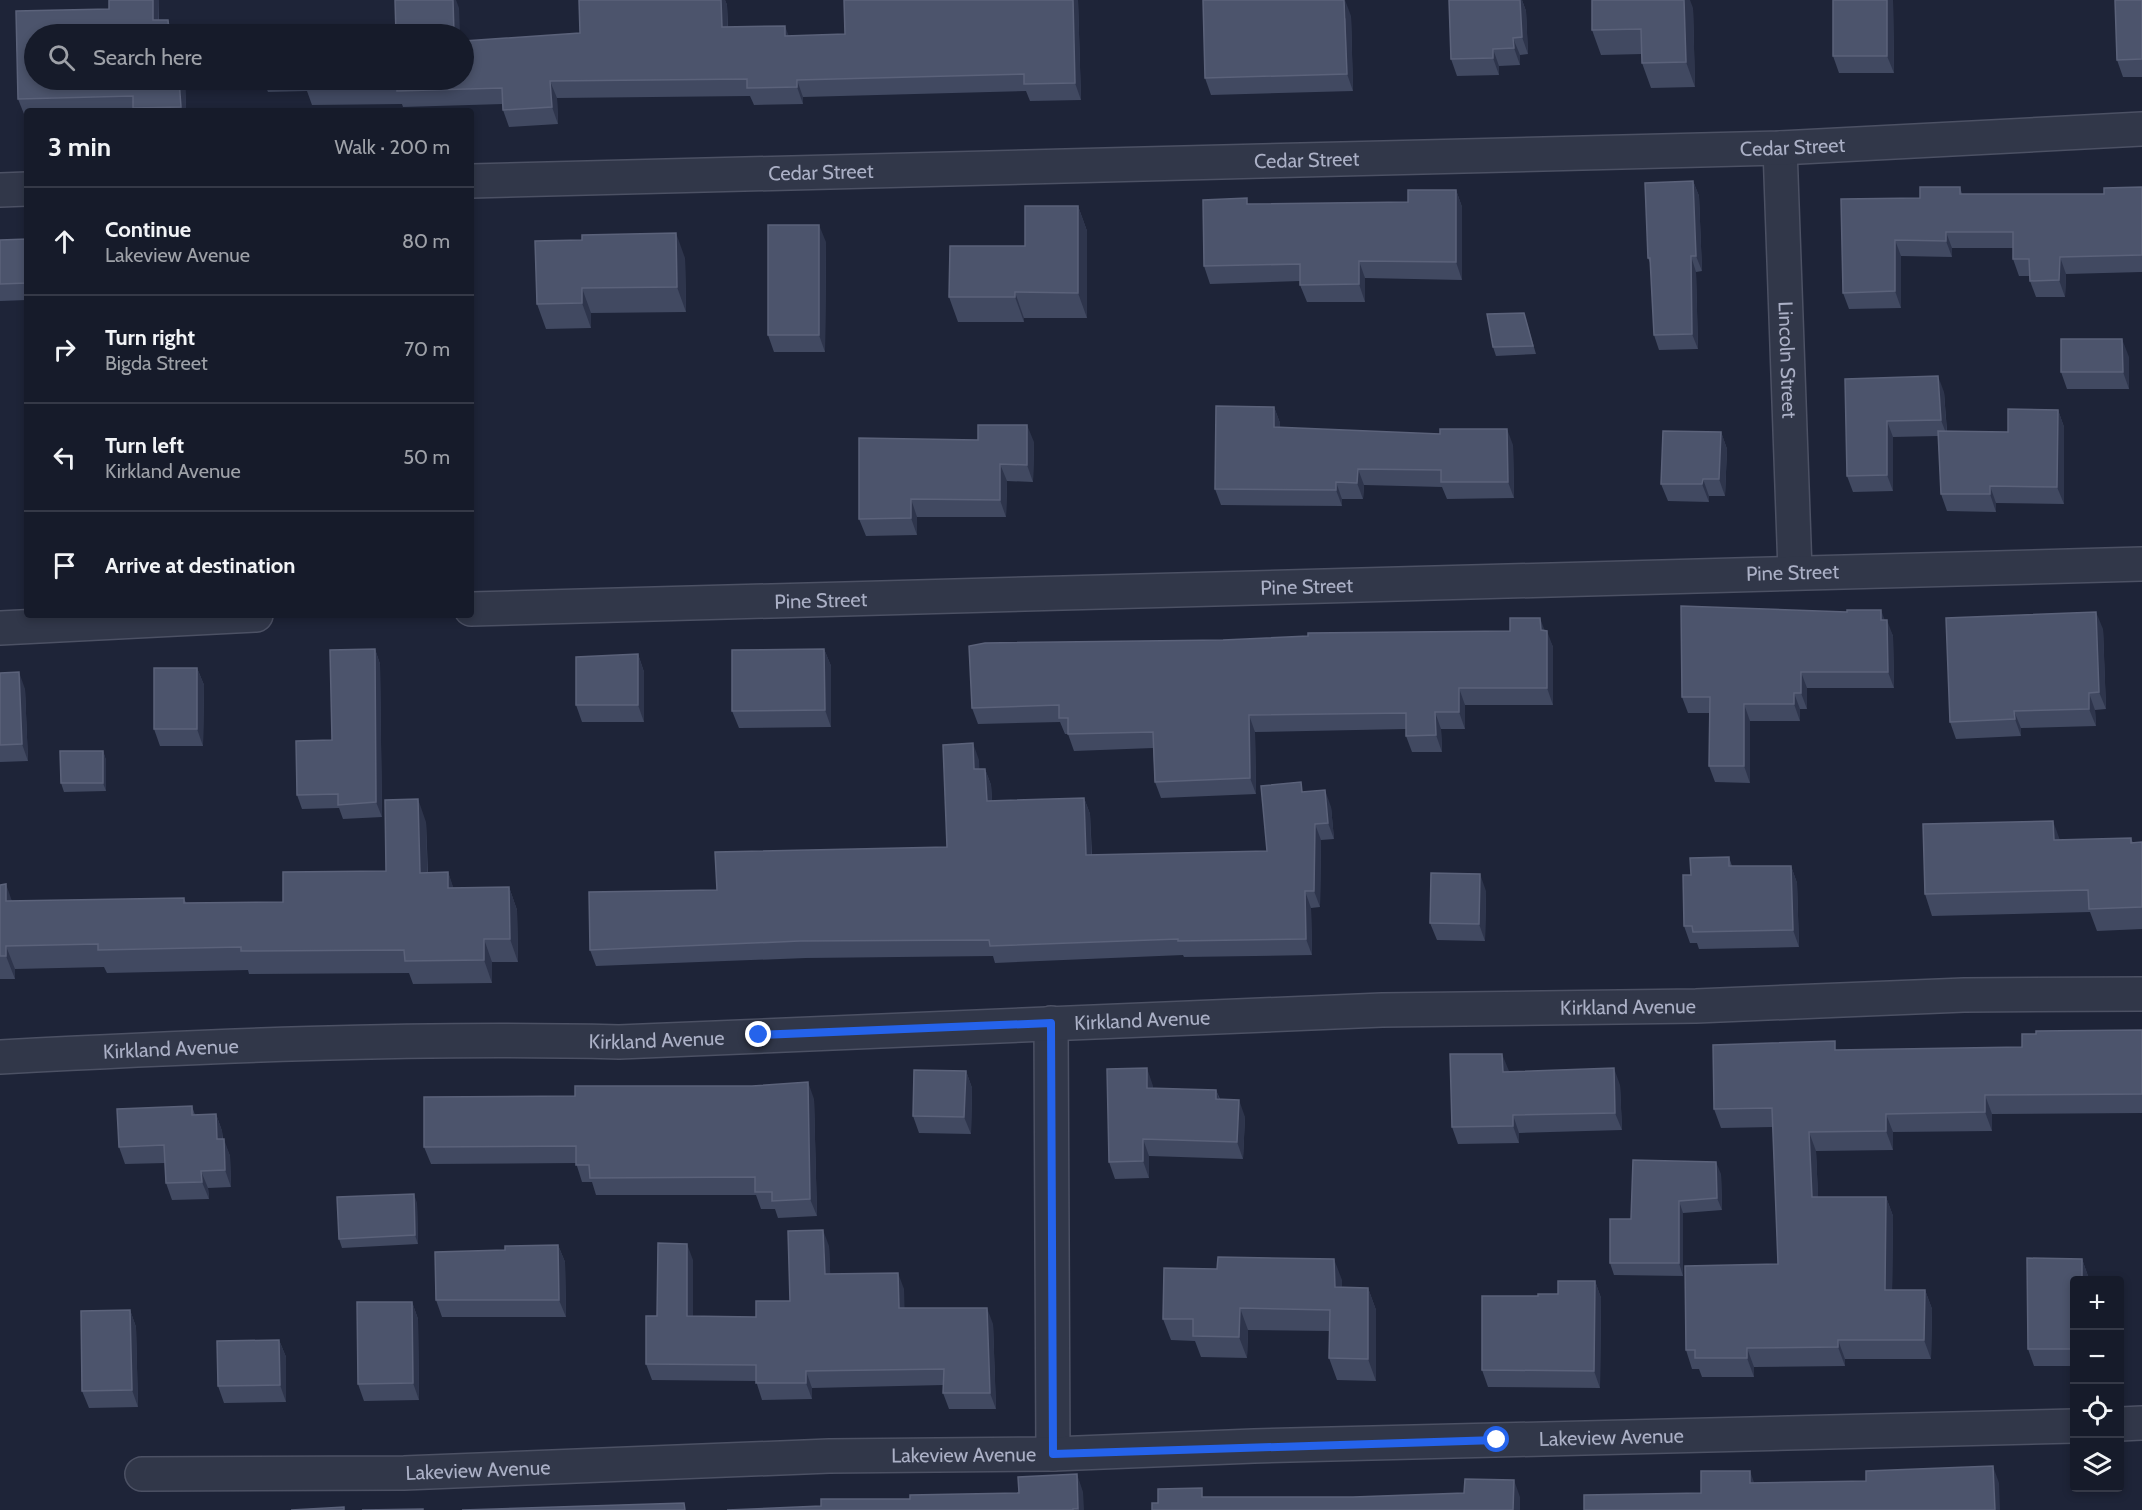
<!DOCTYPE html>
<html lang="en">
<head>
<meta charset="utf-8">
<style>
	body { margin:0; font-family:Cabin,sans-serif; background:#1f2432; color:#f1f3f6 }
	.controls { position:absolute; right:18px; bottom:18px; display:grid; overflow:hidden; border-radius:6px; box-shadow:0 3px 9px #0003 }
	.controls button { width:54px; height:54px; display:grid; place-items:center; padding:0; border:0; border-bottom:2px solid #353947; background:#161b2a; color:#f1f3f6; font:30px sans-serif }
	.stop { position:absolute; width:18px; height:18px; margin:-14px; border:4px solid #2563eb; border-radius:50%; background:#fff }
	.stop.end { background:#2563eb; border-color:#fff; box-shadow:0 2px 6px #0008 }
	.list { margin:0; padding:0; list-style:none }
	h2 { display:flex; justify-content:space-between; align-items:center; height:78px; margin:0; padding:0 24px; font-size:26px }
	h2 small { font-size:20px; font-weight:400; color:#9ea1a8 }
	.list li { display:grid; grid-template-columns:39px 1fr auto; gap:18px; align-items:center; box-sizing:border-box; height:108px; padding:0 24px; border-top:2px solid #353947 }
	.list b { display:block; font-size:22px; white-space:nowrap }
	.list p { margin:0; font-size:20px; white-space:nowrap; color:#9ea1a8 }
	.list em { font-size:20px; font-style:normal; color:#9ea1a8 }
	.icon { flex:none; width:33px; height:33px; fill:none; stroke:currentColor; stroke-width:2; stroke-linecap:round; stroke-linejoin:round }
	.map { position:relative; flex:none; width:2142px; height:1510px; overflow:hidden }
	.search { position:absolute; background:#161b2a; box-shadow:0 3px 9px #0003; left:24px; top:24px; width:450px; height:66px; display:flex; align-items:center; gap:15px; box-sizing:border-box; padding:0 21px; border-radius:33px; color:#9ea1a8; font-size:22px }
	.panel { position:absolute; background:#161b2a; box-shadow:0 3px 9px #0003; left:24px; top:108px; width:450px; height:510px; border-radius:6px }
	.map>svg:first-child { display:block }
</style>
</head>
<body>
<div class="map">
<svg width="2142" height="1510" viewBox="0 0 2142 1510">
	<rect width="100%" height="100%" fill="#1e2438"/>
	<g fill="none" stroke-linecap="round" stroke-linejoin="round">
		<g stroke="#4c5164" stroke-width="36">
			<g id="minor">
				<path id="s1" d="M1780 148 1795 571"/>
				<path id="s2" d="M471 181 1780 148 2142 129"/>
				<path d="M0 190 27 189"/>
				<path id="s3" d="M471 609C1028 597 1585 576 2142 564"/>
				<path d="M0 628 256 615"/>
				<path d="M1051 1023 1053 1454"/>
				<path id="s4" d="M0 1057C206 1046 413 1037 619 1042L1382 1010 1696 1006 1964 995 2142 994"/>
				<path d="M2120 1424 2142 1423"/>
				<path id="s5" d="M142 1474 404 1473 829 1456 1053 1454 1254 1446 2074 1426"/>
			</g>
		</g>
		<use href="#minor" stroke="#313749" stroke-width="33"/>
	</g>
	<path fill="#414961" d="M109 0H159V20H168L173 34H34V80H185L186 111H27V114H24L18 99 16 11 109 9Z
		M579 0H725L727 5 728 27 789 36 845 34 844 0H1078L1081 100 1030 101 1026 91 803 97V104L754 105 750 96 557 98 558 124 509 127 503 110V104L403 107 402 104 312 105 307 91 268 92 263 80H464L580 33Z
		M1449 0H1522L1526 11 1528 54 1520 55V65L1499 66V75L1457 76 1451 59Z
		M1833 0H1893L1894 73H1839L1833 56Z
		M2142 0V77H2123L2117 60Z
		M1693 8 1695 87 1651 88 1642 63V54L1601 55 1592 30Z
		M1351 16 1353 91 1211 95 1205 78Z
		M1693 181 1699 196 1702 271 1696 272 1698 349 1659 350 1654 335 1651 265 1648 258Z
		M1960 187 1962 194H2104L2142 187V272L2066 274 2065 297H2036L2030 281 2029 276H2019L2013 259V248H1952V257L1901 256V308L1849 309 1843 293 1920 198Z
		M1456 190 1462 207V280L1365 278V302H1307L1300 285V281L1210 284 1204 266 1249 204 1408 202Z
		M1078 206 1087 231V318H1024V322H958L949 297 1025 246Z
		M27 239V300L0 301V240Z
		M535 241 685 258 686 312 591 313V328L546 329 537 304Z
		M826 242 825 352H774L768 335Z
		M1524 313 1536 354 1496 356 1493 347Z
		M2129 357V389H2067L2061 372Z
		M1845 379 1944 392 1947 431 2008 432 2058 410 2064 427V504L1996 503V512L1947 511 1941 494 1938 436 1893 437V491L1853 492 1847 476Z
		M1274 407 1280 423V427L1513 445 1514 498 1447 499 1442 487 1364 485 1363 499H1342V506L1221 505 1215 489Z
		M1721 432 1727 449 1725 496H1709V502L1668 501 1661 484Z
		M1034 442 1033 482 1007 481 1006 517H917V535L866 536 859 519Z
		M1885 620 1893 636 1894 688H1807V709H1800V721H1750V783L1715 782 1709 766 1710 713H1688L1682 697Z
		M2103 629 2106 709 2095 710 2096 726 2021 728V736L1956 739 1950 722Z
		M1545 630 1553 647V705H1465V729H1441L1442 752H1412L1406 736V729L1255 732 1256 794 1161 798 1155 782 1153 748 1074 751 1068 734H1065L1060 722 978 724 972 708 1223 640Z
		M375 649 380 664 382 817 343 819 339 808 302 809 297 795 332 740Z
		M824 649 831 666V727L739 728 732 711Z
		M638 654 644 672V722H582L576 705Z
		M197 668 204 685 203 746H160L154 729Z
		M0 673 25 689 28 761 0 762Z
		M103 751 106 760V791L64 792 61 783Z
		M979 760V769H985L991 785 992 801 1084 798 1090 814 1092 855 1267 851 1304 792 1331 807 1334 839 1321 840 1320 907 1311 908 1312 955 1184 957 1183 955 995 963 993 956 806 958 596 966 590 950 717 890 947 847Z
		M426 822 428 873 448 872 453 888 509 887 517 910 518 962H492V983L413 984 409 973 249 974 248 970 107 973 104 967 15 969V979H0V885L12 901 184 898 186 903 283 902 386 871Z
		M2131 838 2133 843 2142 842V929L2097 931 2090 912 1932 916 1925 894 2060 840Z
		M1729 857 1732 866H1791L1797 883 1799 947 1699 949 1697 943H1690L1684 926 1691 875Z
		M1486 891 1485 941 1437 940 1430 923Z
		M2142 1030V1113L1992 1114V1131L1893 1132V1150L1816 1151 1818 1197H1886L1893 1216 1892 1290H1925L1932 1309 1931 1359H1845V1366L1754 1367V1377H1702L1699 1369H1692L1686 1350 1778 1264 1773 1127 1721 1128 1714 1109 1838 1050 2022 1047 2036 1034Z
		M966 1071 972 1088 971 1134 919 1133 913 1116Z
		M1509 1072 1620 1085 1622 1130 1519 1133V1143L1458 1144 1452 1127Z
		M1153 1086V1088L1216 1090 1220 1099 1245 1117 1243 1159 1149 1156V1178L1115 1179 1109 1162Z
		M814 1099 817 1216 778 1218 775 1209H761L756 1195H596L592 1182H582L576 1163 431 1164 424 1147Z
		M192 1106 195 1115 216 1114 222 1131 223 1139 230 1156 231 1187 208 1188 209 1199 172 1200 166 1183 165 1163 125 1164 119 1147Z
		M1721 1174 1722 1210 1683 1213V1276L1614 1275 1610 1263 1631 1219Z
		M417 1203 418 1244 342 1248 339 1239Z
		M558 1245 565 1262 566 1317H442L436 1300 505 1250Z
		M829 1246 830 1274 904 1289V1308L993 1324 996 1409H949L943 1393 944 1385 812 1388V1399L762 1400 756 1381 652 1380 646 1364 657 1316 693 1260V1316L756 1317 790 1301Z
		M2082 1259 2088 1276 2074 1281V1366H2034L2028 1349Z
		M1342 1280V1288H1368L1376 1310V1381L1337 1380 1329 1358 1330 1331 1248 1330 1247 1358 1201 1357 1195 1341 1171 1340 1163 1319Z
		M1595 1281 1601 1298 1600 1388 1488 1387 1482 1370 1538 1296 1558 1294Z
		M412 1302 418 1319 419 1400 364 1401 358 1384Z
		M130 1310 136 1327 138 1407 89 1408 82 1391Z
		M279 1340 286 1357V1402L224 1403 218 1386Z"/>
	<path fill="#2e354c" d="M153 0H159L158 34 153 20Z
		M453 0H456L459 8 460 34H454Z
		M721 0H725L727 5 728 43 722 27Z
		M1073 0H1078L1081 100 1075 83Z
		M1345 0 1351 16 1353 91 1347 74Z
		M1520 0H1522L1526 11 1528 54 1522 37Z
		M1684 0H1690L1693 8 1695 87 1686 62Z
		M1887 0H1893L1894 73 1887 56Z
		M168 20 173 34H169Z
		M785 26 791 42 785 36Z
		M1513 38 1520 55V65L1514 48Z
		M1493 49 1499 66V75L1493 58Z
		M179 80H185L186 111H182L181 107Z
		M797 80 803 97V104L797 87Z
		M550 81 557 98 558 124 552 107Z
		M1693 181 1699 196 1702 271 1696 256Z
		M1456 190 1462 207V280L1456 262Z
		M1078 206 1087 231V318L1078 293Z
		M819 225 826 242 825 352 819 335Z
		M1946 232 1952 248V257L1946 241Z
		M676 233 685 258 686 312 677 287Z
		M1895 240 1901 256V308L1895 291Z
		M1691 256 1696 272 1698 349 1692 334Z
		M2060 257 2066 274 2065 297 2059 280Z
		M1359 261 1365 278V302L1359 284Z
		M582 288 591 313V328L582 303Z
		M1015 292 1024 318V322L1015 297Z
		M2122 339 2129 357V389L2123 372Z
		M1938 376 1944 392 1947 436 1941 420Z
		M1274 407 1280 423V443L1274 427Z
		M2058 410 2064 427V504L2057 487Z
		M1887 421 1893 437V491L1887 475Z
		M1027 425 1034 442 1033 482 1027 465Z
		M1507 429 1513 445 1514 498 1508 482Z
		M1721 432 1727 449 1725 496 1719 479Z
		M1000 464 1007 481 1006 517 1000 500Z
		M1358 469 1364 485 1363 499 1357 483Z
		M1703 479 1709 496V502L1702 484Z
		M1336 482 1342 499V506L1336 490Z
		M1990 486 1996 503V512L1990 494Z
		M911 499 917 517V535L911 518Z
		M1881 610 1887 626 1881 620Z
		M2096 612 2103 629 2106 709 2099 692Z
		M1540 618 1546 634 1541 630Z
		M1887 620 1893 636 1894 688 1888 672Z
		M1547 631 1553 647V705L1547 688Z
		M375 649 380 664 382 817 376 802Z
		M824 649 831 666V727L825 710Z
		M638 654 644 672V722L638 705Z
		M197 668 204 685 203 746 197 729Z
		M19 672 25 689 28 761 22 744Z
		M1801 672 1807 688V709L1801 693Z
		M1459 688 1465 705V729L1459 712Z
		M1794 693 1800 709V721L1794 704Z
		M2089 693 2095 710 2096 726 2089 709Z
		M1744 704 1750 721V783L1744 766Z
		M2014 711 2021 728V736L2015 719Z
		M1435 712 1441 729 1442 752 1436 735Z
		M1249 715 1255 732 1256 794 1250 778Z
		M973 743 979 760 980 786 974 769Z
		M103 751 106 760V791L103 783Z
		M985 769 991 785 993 817 987 801Z
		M1325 790 1331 807 1334 839 1328 823Z
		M1084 798 1090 814 1092 871 1086 855Z
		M418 799 426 822 428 896 420 873Z
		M2053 821 2061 843 2054 840Z
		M1315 824 1321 840 1320 907 1314 891Z
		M1791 866 1797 883 1799 947 1793 930Z
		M448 872 456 895 448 888Z
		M1480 874 1486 891 1485 941 1479 924Z
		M6 884 14 907 6 901Z
		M509 887 517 910 518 962 510 939Z
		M1305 891 1311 908 1312 955 1306 939Z
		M484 939 492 962V983L484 960Z
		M6 946 15 969V979L6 956Z
		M1502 1054 1509 1071V1089L1503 1072Z
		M1147 1068 1153 1086 1154 1105 1147 1088Z
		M1614 1068 1620 1085 1622 1130 1615 1113Z
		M966 1071 972 1088 971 1134 964 1117Z
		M808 1082 814 1099 817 1216 810 1199Z
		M1216 1090 1222 1107 1216 1099Z
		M1985 1095 1992 1114V1131L1985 1112Z
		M1239 1100 1245 1117 1243 1159 1237 1142Z
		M216 1114 222 1131 223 1156 217 1139Z
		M1886 1114 1893 1132V1150L1886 1131Z
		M1513 1115 1519 1133V1143L1513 1126Z
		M1809 1132 1816 1151 1819 1216 1812 1197Z
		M224 1139 230 1156 231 1187 225 1170Z
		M1143 1139 1149 1156V1178L1143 1161Z
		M1716 1162 1721 1174 1722 1210 1717 1198Z
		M201 1171 208 1188 209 1199 202 1182Z
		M414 1194 417 1203 418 1244 415 1235Z
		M1886 1197 1893 1216 1892 1308 1885 1290Z
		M1679 1201 1683 1213V1276L1679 1263Z
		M823 1230 829 1246 831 1290 825 1274Z
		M687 1244 693 1260V1332L687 1316Z
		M558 1245 565 1262 566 1317 559 1300Z
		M1334 1259 1342 1280V1309L1335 1287Z
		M2082 1259 2088 1276V1281H2082Z
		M898 1273 904 1289 905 1324 899 1308Z
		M1595 1281 1601 1298 1600 1388 1594 1371Z
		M1368 1288 1376 1310V1381L1368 1359Z
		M1925 1290 1932 1309 1931 1359 1924 1340Z
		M412 1302 418 1319 419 1400 413 1383Z
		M987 1308 993 1324 996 1409 990 1393Z
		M1240 1308 1248 1330 1247 1358 1239 1337Z
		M130 1310 136 1327 138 1407 132 1390Z
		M279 1340 286 1357V1402L280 1385Z
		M1838 1340 1845 1359V1366L1838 1347Z
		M1747 1348 1754 1367V1377L1747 1358Z
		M806 1371 812 1388V1399L806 1383Z
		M1993 1466 1999 1483 2000 1510H1995Z
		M1750 1471 1756 1488 1750 1483Z
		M1077 1474 1083 1492 1084 1510H1078V1509Z
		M1514 1480 1520 1497V1510H1513Z"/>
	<path fill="#4c546c" stroke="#5b627a" stroke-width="1.5" d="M109 0H153V20H168L169 34H34V80H179L181 107 133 108V96L18 99 16 11 109 9Z
		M395 0H453L454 34H396Z
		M579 0H721L722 27 785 26V36L845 34 844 0H1073L1075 83 1024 84V74L797 80V87L747 88V79L550 81 552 107 503 110 502 88 397 91V87L306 88V80H464V41L580 33Z
		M1203 0H1344L1347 74 1205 78Z
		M1449 0H1520L1522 37 1513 38 1514 48 1493 49V58L1451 59Z
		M1592 0H1684L1686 62 1642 63 1641 29 1592 30Z
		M1833 0H1887V56H1833Z
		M2115 0H2142V59L2117 60Z
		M1693 181 1696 256H1691L1692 334 1654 335 1650 258H1648L1645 183Z
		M1920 187H1960V194H2104V188L2142 187V255L2060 257 2059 280 2030 281 2029 259H2013V232H1946V241L1895 240V291L1843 293 1841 199 1920 198Z
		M1408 190H1456V262L1359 261V284L1300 285V264L1204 266 1203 200 1247 198V204L1408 202Z
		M1025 206H1078V293L1015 292V297H949L950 246H1025Z
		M768 225H819V335H768Z
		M676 233 677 287 582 288V303L537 304 535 241 582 240V235Z
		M27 239V283L0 284V240Z
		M1524 313 1533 346 1493 347 1487 314Z
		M2061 339H2122L2123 372H2061Z
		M1938 376 1941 420 1887 421V475L1847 476 1845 379Z
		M1216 406 1274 407V427L1440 434V429H1507L1508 482H1441V470L1358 469 1357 483 1336 482V490L1215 489Z
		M2008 409 2058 410 2057 487 1990 486V494H1941L1938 431 2008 432Z
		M978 425H1027V465L1000 464V500L911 499V518L859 519V438L978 440Z
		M1663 431 1721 432 1719 479H1703L1702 484H1661Z
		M1681 606 1847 612V610H1881V620H1887L1888 672H1801V693H1794V704H1744V766H1709L1710 697H1682Z
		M2096 612 2099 692 2089 693V709L2014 711 2015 719 1950 722 1946 618Z
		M1510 618H1540L1541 630 1547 631V688H1459V712H1435L1436 735 1406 736V713L1249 715 1250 778 1155 782 1153 732 1068 734V718H1059V705L972 708 969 646 985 643 1223 640 1308 636V633L1510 631Z
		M375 649 376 802 338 805V794L297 795 296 741 332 740 330 650Z
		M824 649 825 710 732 711V650Z
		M638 654V705H576V657Z
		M154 668H197V729H154Z
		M19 672 22 744 0 745V673Z
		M973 743 974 769H985L987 801 1084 798 1086 855 1267 851 1261 786 1301 782 1302 792 1325 790 1328 823 1315 824 1314 891H1305L1306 939 1178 941V939L990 946 989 940 800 941 590 950 589 892 717 890 715 852 947 847 943 745Z
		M60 751H103V783H61Z
		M418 799 420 873 448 872V888L509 887 510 939H484V960L405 961 404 950 241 951V947L98 950V944L6 946V956H0V885L6 884V901L184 898V903L283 902V872L386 871 385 800Z
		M2053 821 2054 840 2131 838V843L2142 842V907L2089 909 2088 890 1925 894 1923 824Z
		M1729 857V866H1791L1793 930 1693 932 1692 926H1684L1683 875H1691L1690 858Z
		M1431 873 1480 874 1479 924 1430 923Z
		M2142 1030V1094L1985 1095V1112L1886 1114V1131L1809 1132 1812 1197H1886L1885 1290H1925L1924 1340H1838V1347L1747 1348V1358H1695V1350H1686L1685 1266 1778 1264 1772 1108 1714 1109 1713 1045 1835 1041V1050L2022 1047V1034H2036V1031Z
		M1450 1054H1502L1503 1072 1614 1068 1615 1113 1513 1115V1126L1452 1127Z
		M1147 1068V1088L1216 1090V1099L1239 1100 1237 1142 1143 1139V1161L1109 1162 1107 1069Z
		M914 1070 966 1071 964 1117 913 1116Z
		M808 1082 810 1199 772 1201V1192H755V1177L590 1178 589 1165H576V1146L424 1147V1097L575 1096V1086H752Z
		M192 1106V1115L216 1114 217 1139H224L225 1170 201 1171 202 1182 166 1183 164 1145 119 1147 117 1109Z
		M1633 1160 1716 1162 1717 1198 1679 1201V1263H1610V1219H1631Z
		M414 1194 415 1235 339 1239 337 1197Z
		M823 1230 825 1274 898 1273 899 1308H987L990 1393H943L944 1369 806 1371V1383H756V1365L646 1364V1316H657L658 1243 687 1244V1316L756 1317V1301H790L788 1231Z
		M558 1245 559 1300H436L435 1252 505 1250V1246Z
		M1218 1257 1334 1259 1335 1287 1368 1288V1359L1329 1358 1330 1310 1240 1308 1239 1337 1193 1336V1319H1163L1164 1268 1217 1269Z
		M2027 1258 2082 1259V1281H2074V1349H2028Z
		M1558 1281H1595L1594 1371 1482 1370V1296H1538V1294H1558Z
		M357 1302H412L413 1383 358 1384Z
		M130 1310 132 1390 82 1391 81 1311Z
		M279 1340 280 1385 218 1386 217 1341Z
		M1993 1466 1995 1510H1584V1495L1701 1493V1471H1750V1483L1866 1481V1471Z
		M1077 1474 1078 1509H1073V1510H727L821 1506V1499H910V1495L1019 1493 1018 1477Z
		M1465 1479 1514 1480 1513 1510H1152V1503H1158V1489L1202 1488V1497H1353L1464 1493Z
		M684 1503 685 1510H462Z
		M344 1507V1510H291Z
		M423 1509V1510H362Z"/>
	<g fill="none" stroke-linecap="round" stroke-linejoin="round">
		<path stroke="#2563eb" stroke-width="8" d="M759 1035 1051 1023 1053 1454 1497 1440"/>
	</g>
	<g text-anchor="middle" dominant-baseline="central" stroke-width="5" stroke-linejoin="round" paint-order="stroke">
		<g font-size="20" fill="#abb0c6" stroke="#171c2d">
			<text stroke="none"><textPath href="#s2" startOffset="1322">Cedar Street</textPath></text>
			<text stroke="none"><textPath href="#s2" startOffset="836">Cedar Street</textPath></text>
			<text stroke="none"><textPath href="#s2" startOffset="350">Cedar Street</textPath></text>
			<text stroke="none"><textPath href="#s1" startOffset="212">Lincoln Street</textPath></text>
			<text stroke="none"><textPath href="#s3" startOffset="1322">Pine Street</textPath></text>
			<text stroke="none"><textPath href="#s3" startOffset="836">Pine Street</textPath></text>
			<text stroke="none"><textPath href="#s3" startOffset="350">Pine Street</textPath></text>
			<text stroke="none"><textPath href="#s4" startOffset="1629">Kirkland Avenue</textPath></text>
			<text stroke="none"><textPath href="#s4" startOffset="1143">Kirkland Avenue</textPath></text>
			<text stroke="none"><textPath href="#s4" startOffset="657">Kirkland Avenue</textPath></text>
			<text stroke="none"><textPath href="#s4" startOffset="171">Kirkland Avenue</textPath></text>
			<text stroke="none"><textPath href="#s5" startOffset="1470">Lakeview Avenue</textPath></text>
			<text stroke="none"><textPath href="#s5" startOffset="822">Lakeview Avenue</textPath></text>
			<text stroke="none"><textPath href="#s5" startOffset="336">Lakeview Avenue</textPath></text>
		</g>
	</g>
</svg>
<div class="controls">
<button>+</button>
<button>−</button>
<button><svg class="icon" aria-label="locate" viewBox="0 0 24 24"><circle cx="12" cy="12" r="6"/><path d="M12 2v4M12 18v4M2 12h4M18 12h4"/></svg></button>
<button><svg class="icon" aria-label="layers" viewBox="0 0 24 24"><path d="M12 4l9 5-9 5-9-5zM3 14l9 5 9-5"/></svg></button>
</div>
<div class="stop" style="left:1497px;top:1440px"></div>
<div class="stop end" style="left:759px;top:1035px"></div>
<div class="search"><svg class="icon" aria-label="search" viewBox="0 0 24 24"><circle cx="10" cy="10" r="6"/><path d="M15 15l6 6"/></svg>Search here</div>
<section class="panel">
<h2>3 min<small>Walk · 200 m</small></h2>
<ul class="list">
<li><svg class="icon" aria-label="ahead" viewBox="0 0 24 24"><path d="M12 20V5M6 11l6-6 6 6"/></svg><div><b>Continue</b><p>Lakeview Avenue</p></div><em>80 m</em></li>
<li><svg class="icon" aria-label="right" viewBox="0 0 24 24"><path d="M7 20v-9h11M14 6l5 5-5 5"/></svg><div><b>Turn right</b><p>Bigda Street</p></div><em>70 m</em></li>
<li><svg class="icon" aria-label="left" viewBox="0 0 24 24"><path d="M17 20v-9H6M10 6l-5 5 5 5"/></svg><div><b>Turn left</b><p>Kirkland Avenue</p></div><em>50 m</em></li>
<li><svg class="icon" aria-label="arrive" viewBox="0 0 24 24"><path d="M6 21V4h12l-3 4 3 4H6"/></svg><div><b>Arrive at destination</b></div></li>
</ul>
</section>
</div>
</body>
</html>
